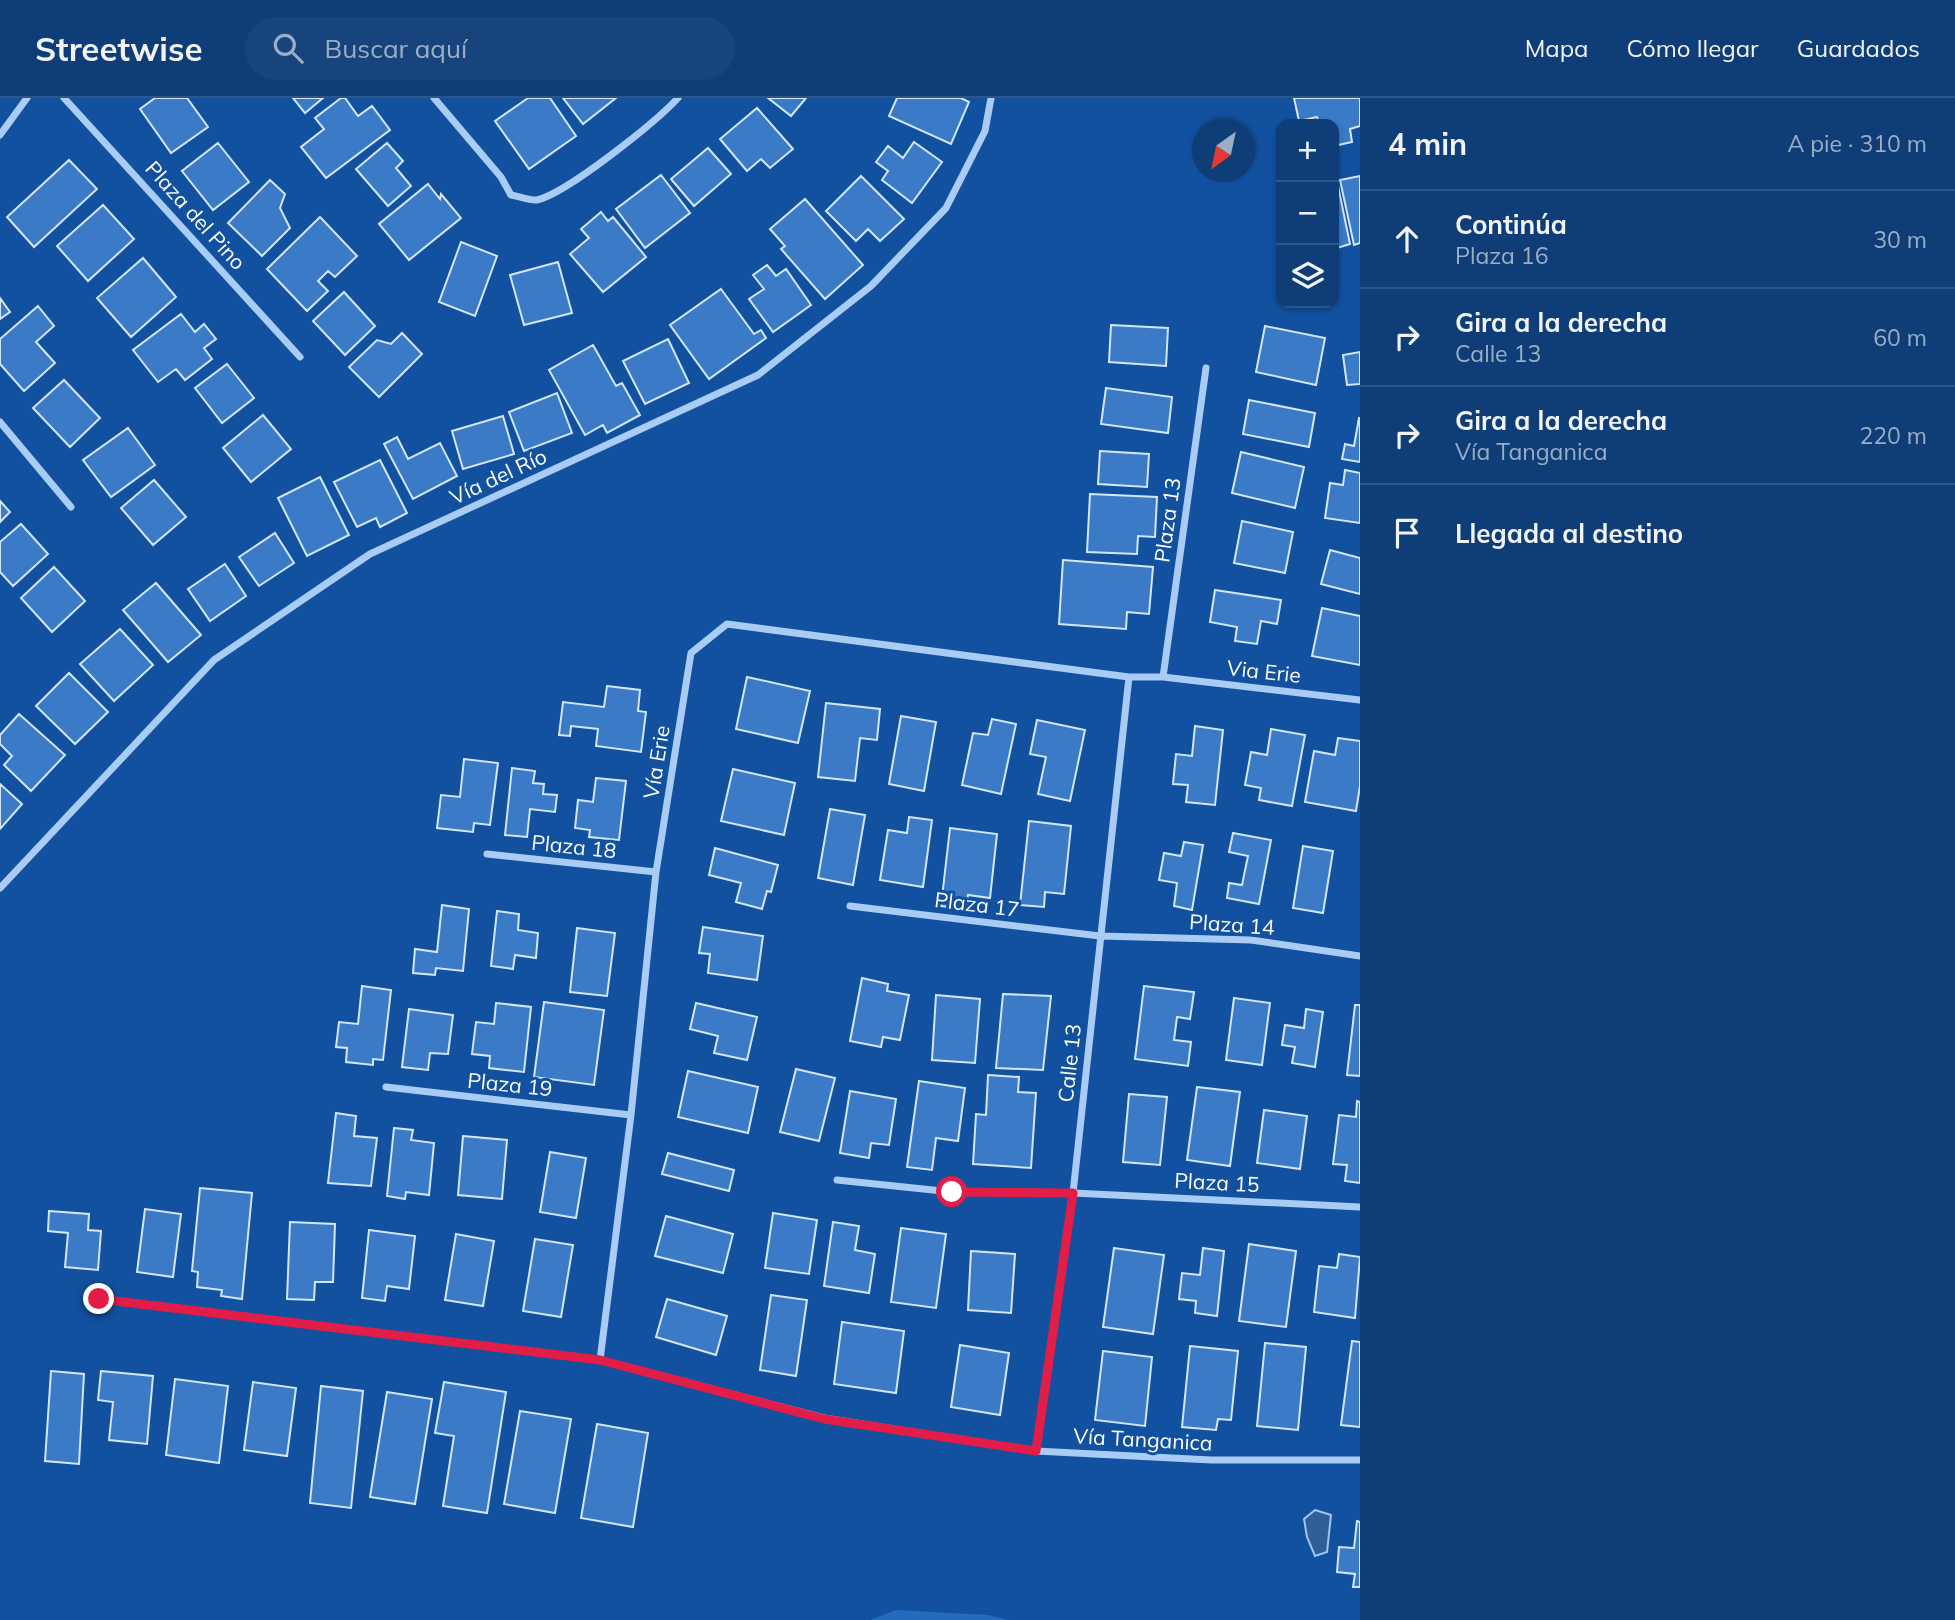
<!DOCTYPE html>
<html lang="es">
<head>
<meta charset="utf-8">
<style>
	body { margin:0; font-family:Mulish,sans-serif; background:#17447c; color:#f1f3f6 }
	.controls { position:absolute; right:21px; top:21px; display:grid; overflow:hidden; border-radius:14px; box-shadow:0 2px 5px #0004 }
	.controls button { width:63px; height:63px; display:grid; place-items:center; padding:0; border:0; border-bottom:2px solid #2e5689; background:#0e3d77; color:#f1f3f6; font:35px sans-serif }
	.compass { position:absolute; left:1192px; top:21px; width:63px; height:63px; border-radius:50%; background:#0e3d77; box-shadow:0 2px 5px #0004; rotate:213deg }
	.stop { position:absolute; width:21px; height:21px; margin:-16px; border:5px solid #e11d48; border-radius:50%; background:#fff }
	.stop.end { background:#e11d48; border-color:#fff; box-shadow:0 2px 7px #0008 }
	.list { margin:0; padding:0; list-style:none }
	h2 { display:flex; justify-content:space-between; align-items:center; height:91px; margin:0; padding:0 28px; font-size:30px }
	h2 small { font-size:23px; font-weight:400; color:#9baec6 }
	.list li { display:grid; grid-template-columns:46px 1fr auto; gap:21px; align-items:center; box-sizing:border-box; height:98px; padding:0 28px; border-top:2px solid #2e5689 }
	.list b { display:block; font-size:26px; white-space:nowrap }
	.list p { margin:0; font-size:23px; white-space:nowrap; color:#9baec6 }
	.list em { font-size:23px; font-style:normal; color:#9baec6 }
	.icon { flex:none; width:38px; height:38px; fill:none; stroke:currentColor; stroke-width:2; stroke-linecap:round; stroke-linejoin:round }
	.map { position:relative; flex:none; width:1360px; height:1522px; overflow:hidden }
	header { display:flex; align-items:center; gap:42px; box-sizing:border-box; height:98px; padding:0 35px; background:#0e3d77; border-bottom:2px solid #2e5689 }
	header strong { font-size:33px }
	nav { display:flex; gap:38px; margin-inline-start:auto; font-size:24px }
	.search { width:490px; height:63px; background:#17447c; display:flex; align-items:center; gap:18px; box-sizing:border-box; padding:0 24px; border-radius:38px; color:#9baec6; font-size:26px }
	main { display:flex }
	aside { flex:1; background:#0e3d77 }
	.map>svg:first-child { display:block }
</style>
</head>
<body>
<header>
<strong>Streetwise</strong>
<div class="search"><svg class="icon" aria-label="search" viewBox="0 0 24 24"><circle cx="10" cy="10" r="6"/><path d="M15 15l6 6"/></svg>Buscar aquí</div>
<nav><a>Mapa</a><a>Cómo llegar</a><a>Guardados</a></nav>
</header>
<main>
<div class="map">
<svg width="1360" height="1522" viewBox="0 0 1360 1522">
	<rect width="100%" height="100%" fill="#12519f"/>
	<path fill="#256bbd" d="M896 1512 988 1517 1009 1522H870Z"/>
	<path fill="#315e97" stroke="#9bc7f7" stroke-width="2" d="M1315 1412 1331 1417 1327 1454 1315 1458 1307 1439 1304 1421Z"/>
	<path fill="#3b7ac6" stroke="#d2e6fe" stroke-width="2" d="M155 0H187L208 29 171 55 140 11Z
		M293 0H323L305 15Z
		M341 0H345L358 18 372 8 390 32 326 80 301 49 324 31 315 20Z
		M528 0H550L576 38 529 71 495 23Z
		M563 0H616L583 26Z
		M768 0H806L791 18Z
		M897 0H961L969 4 951 46 889 18Z
		M1294 0H1360V28L1350 31 1352 44 1334 48V26H1319L1317 19 1299 23Z
		M757 10 793 51 770 70 761 61 747 73 720 41Z
		M914 44 942 64 912 105 882 82 888 73 876 64 888 48 903 60Z
		M218 45 249 84 213 112 182 73Z
		M387 45 403 63 396 70 411 88 388 108 356 71Z
		M708 50 731 76 694 108 671 81Z
		M69 62 97 91 34 149 7 119Z
		M661 77 690 115 645 150 616 111Z
		M861 78 904 121 880 143 868 131 856 143 826 113Z
		M1360 78V145L1354 147 1340 82Z
		M270 82 285 96 280 110 290 130 262 158 228 125Z
		M1337 83 1350 146 1334 151V84Z
		M428 86 440 101 441 96 461 120 409 162 379 126Z
		M805 101 863 167 825 201 781 151 785 148 770 131Z
		M103 107 134 141 88 183 57 148Z
		M601 114 608 123 613 119 646 159 603 194 570 156 589 140 581 131Z
		M320 119 357 158 335 179 328 173 318 183 328 193 307 213 267 171Z
		M461 144 497 158 475 218 439 204Z
		M143 160 176 199 131 239 97 200Z
		M558 164 572 215 524 227 510 177Z
		M767 167 776 178 786 171 811 207 773 234 749 201 764 191 753 177Z
		M721 191 754 236 761 232 766 240 709 281 670 227Z
		M344 194 375 228 345 257 313 223Z
		M0 200 10 214 0 221Z
		M38 208 54 228 36 244 55 265 24 293 0 266V241Z
		M181 216 195 234 204 226 216 241 204 250 212 261 185 282 176 271 158 284 133 252Z
		M1111 227 1168 230 1166 268 1109 264Z
		M1265 228 1325 240 1316 287 1256 274Z
		M402 235 422 256 379 299 349 269 377 242 391 246Z
		M668 241 689 285 645 306 623 263Z
		M593 247 616 288 622 285 640 317 607 335 603 327 585 337 549 272Z
		M1360 254V286L1347 287 1343 257Z
		M227 266 254 300 222 325 195 290Z
		M64 282 100 320 70 349 33 310Z
		M1106 290 1172 299 1168 335 1101 326Z
		M557 295 572 335 524 353 509 314Z
		M1249 302 1315 315 1309 349 1243 336Z
		M263 317 291 351 251 384 223 350Z
		M503 318 514 356 463 371 452 333Z
		M1359 320H1360V364L1342 361 1345 346 1354 348Z
		M128 330 155 367 111 399 83 362Z
		M397 339 408 361 440 345 457 378 413 401 384 346Z
		M1100 353 1149 356 1147 389 1098 386Z
		M1241 354 1304 369 1295 410 1232 395Z
		M380 362 407 415 380 429 376 420 357 429 334 384Z
		M1345 372 1360 375V425L1325 420 1330 385 1343 387Z
		M320 379 349 437 307 458 278 400Z
		M154 382 186 419 153 447 121 410Z
		M1090 396 1157 399 1155 439 1138 438 1137 456 1087 454Z
		M0 403 10 414 0 424Z
		M1242 423 1293 434 1285 475 1234 465Z
		M21 426 48 456 13 488 0 474V444Z
		M275 435 294 465 259 488 239 459Z
		M1330 452 1360 460V496L1321 486Z
		M1063 462 1153 469 1149 516 1127 514 1126 531 1059 526Z
		M225 466 246 498 210 523 188 491Z
		M54 469 85 503 52 534 21 500Z
		M156 485 201 537 168 564 123 512Z
		M1215 492 1281 502 1277 526 1261 523 1257 546 1235 543 1237 529 1210 524Z
		M1322 510 1360 518V567L1312 558Z
		M120 531 153 567 114 603 80 566Z
		M69 575 108 614 75 646 36 608Z
		M747 579 810 593 798 645 736 631Z
		M607 588 640 592 638 613 646 614 641 654 596 648 598 631 571 628 570 638 559 637 563 604 604 609Z
		M826 605 880 611 877 642 860 640 855 683 818 679Z
		M19 616 65 657 31 693 4 667 12 658 0 646V637Z
		M901 618 936 624 924 693 889 686Z
		M992 621 1016 626 1001 696 962 687 973 635 988 637Z
		M1037 622 1085 632 1070 703 1038 696 1046 659 1030 656Z
		M1195 628 1223 632 1215 707 1186 704 1188 687 1173 686 1176 656 1192 658Z
		M1271 631 1305 637 1292 708 1259 702 1261 690 1245 687 1251 654 1267 657Z
		M1338 640 1360 643V688L1356 713 1305 704 1314 653 1335 657Z
		M464 661 498 665 490 727 474 725 473 734 437 730 441 697 460 699Z
		M512 670 535 673 533 685 544 686 543 696 557 697 555 714 530 711 527 739 505 737Z
		M733 671 795 685 784 737 721 723Z
		M596 680 626 683 619 742 589 739 590 732 575 730 578 702 593 704Z
		M0 686 22 706 0 731Z
		M830 711 865 717 853 787 818 780Z
		M909 719 932 722 923 789 880 782 888 732 907 735Z
		M1029 723 1071 728 1064 796 1045 794 1044 809 1020 807Z
		M950 730 997 736 990 800 968 797 967 811 941 808Z
		M1233 735 1271 742 1259 806 1227 800 1229 785 1242 787 1248 758 1229 754Z
		M1184 744 1203 747 1192 812 1174 808 1177 785 1159 782 1164 755 1181 758Z
		M1303 748 1333 753 1323 815 1293 810Z
		M715 750 778 767 771 794 767 793 762 811 736 804 741 785 709 777Z
		M442 807 469 811 463 873 436 870 435 877 413 875 415 851 437 854Z
		M497 813 519 816 518 832 538 835 536 860 515 857 513 871 491 868Z
		M703 829 763 838 757 882 708 875 710 856 699 855Z
		M577 830 615 835 607 898 570 894Z
		M862 880 888 886 887 893 909 897 900 942 883 939 881 949 850 943Z
		M362 888 391 892 383 962 373 961V967L346 964 347 950 336 949 339 924 358 926Z
		M1144 888 1194 894 1190 921 1177 919 1174 942 1191 944 1188 968 1135 961Z
		M1003 896 1051 898 1043 972 996 970Z
		M936 897 980 901 975 965 932 962Z
		M1234 900 1270 905 1262 967 1226 962Z
		M544 904 604 912 594 987 534 979Z
		M496 905 531 909 524 974 489 970 490 958 472 956 476 924 494 926Z
		M696 905 757 919 747 962 714 955 718 938 690 931Z
		M1355 907H1360V978L1347 977Z
		M409 911 453 917 448 956 430 955 428 972 402 969Z
		M1306 911 1323 914 1315 969 1292 965 1295 949 1282 947 1285 927 1304 930Z
		M796 971 835 980 819 1043 780 1034Z
		M688 973 758 989 748 1035 678 1019Z
		M988 977 1019 979 1018 994 1036 995 1031 1070 973 1066 976 1016 986 1017Z
		M919 983 965 990 958 1043 936 1040 932 1072 907 1069Z
		M1197 989 1240 994 1230 1068 1187 1062Z
		M850 993 896 1001 889 1047 871 1045 869 1060 840 1055Z
		M1129 996 1167 999 1160 1067 1123 1064Z
		M1357 1003 1360 1004V1085L1345 1083 1347 1067 1333 1066 1339 1017 1356 1019Z
		M1264 1012 1307 1018 1300 1071 1257 1065Z
		M336 1015 356 1018 354 1038 377 1040 371 1088 328 1085Z
		M394 1030 413 1032 411 1042 434 1045 429 1097 406 1094 405 1101 387 1098Z
		M463 1038 507 1042 502 1101 458 1097Z
		M550 1054 586 1060 576 1120 540 1114Z
		M668 1055 734 1072 729 1093 662 1076Z
		M200 1090 252 1095 242 1201 221 1198 222 1192 197 1189 198 1174 192 1173Z
		M145 1111 181 1116 173 1179 137 1174Z
		M49 1113 89 1116 88 1132 101 1133 98 1172 65 1169 68 1135 48 1133Z
		M773 1115 817 1122 809 1176 765 1170Z
		M666 1118 733 1136 723 1175 655 1158Z
		M290 1124 335 1126 333 1184H315L314 1202 287 1201Z
		M833 1124 859 1128 855 1152 875 1156 869 1195 824 1188Z
		M901 1130 946 1136 936 1210 891 1204Z
		M369 1132 415 1138 409 1191 387 1188 385 1203 362 1200Z
		M456 1136 494 1143 483 1208 445 1202Z
		M535 1141 573 1147 561 1219 523 1213Z
		M1249 1146 1296 1153 1286 1229 1239 1223Z
		M1114 1150 1164 1157 1153 1236 1103 1229Z
		M1203 1150 1224 1153 1217 1218 1195 1215 1196 1203 1179 1201 1182 1175 1200 1177Z
		M971 1153 1015 1156 1011 1215 968 1212Z
		M1339 1156 1360 1159 1355 1220 1314 1214 1319 1168 1337 1170Z
		M771 1197 807 1202 796 1278 760 1272Z
		M667 1201 727 1218 716 1257 656 1239Z
		M842 1224 904 1233 896 1295 834 1286Z
		M1352 1243 1360 1244V1329L1341 1327Z
		M1265 1245 1306 1249 1298 1332 1257 1328Z
		M960 1247 1009 1255 1000 1317 951 1309Z
		M1190 1248 1238 1253 1231 1322 1218 1321 1216 1332 1182 1329Z
		M1103 1253 1152 1259 1145 1328 1095 1322Z
		M51 1273 84 1276 79 1366 45 1363Z
		M101 1273 153 1278 147 1346 109 1342 113 1304 98 1302Z
		M175 1281 228 1288 219 1365 166 1357Z
		M253 1284 296 1290 287 1358 244 1352Z
		M444 1284 506 1294 487 1415 443 1408 454 1338 435 1335Z
		M321 1288 363 1293 351 1410 310 1405Z
		M387 1294 432 1301 415 1406 370 1399Z
		M520 1313 571 1321 555 1415 504 1406Z
		M597 1326 648 1335 633 1429 581 1420Z
		M1357 1423 1360 1424V1489H1353L1355 1476 1337 1474 1339 1449 1354 1450Z"/>
	<g fill="none" stroke-linecap="round" stroke-linejoin="round">
		<path stroke="#a9ccf4" stroke-width="7" d="M64 0 300 259
			M434 0 501 79 511 97C518 98 530 103 537 102 567 95 656 24 678 0
			M0 37 27 0
			M0 324 71 409
			M1163 579 1206 270
			M487 756 656 774
			M0 790 214 562 370 456 758 277 871 188 946 110 985 33 991 0
			M850 808 1100 838 1251 842 1360 858
			M386 989 631 1017
			M837 1082 952 1094 1073 1095 1360 1109
			M99 1201 600 1262 824 1320 1036 1353 1211 1362H1360
			M600 1262 631 1017 656 774 691 555 727 526 1129 579H1163L1360 602
			M1036 1353 1073 1095 1129 579"/>
	</g>
	<g fill="none" stroke-linecap="round" stroke-linejoin="round">
		<path stroke="#e11d48" stroke-width="9" d="M99 1201 600 1262 824 1321 1036 1353 1073 1095 952 1094"/>
	</g>
	<g text-anchor="middle" dominant-baseline="central" stroke-width="6" stroke-linejoin="round" paint-order="stroke">
		<g font-size="21" fill="#fff" stroke="#12519f">
			<text transform="translate(196 117) rotate(48)">Plaza del Pino</text>
			<text transform="translate(498 378) rotate(-25)">Vía del Río</text>
			<text transform="translate(1167 422) rotate(-82)">Plaza 13</text>
			<text transform="translate(1264 573) rotate(6)">Via Erie</text>
			<text transform="translate(656 664) rotate(-81)">Vía Erie</text>
			<text transform="translate(574 748) rotate(6)">Plaza 18</text>
			<text transform="translate(977 806) rotate(7)">Plaza 17</text>
			<text transform="translate(1232 826) rotate(4)">Plaza 14</text>
			<text transform="translate(1069 965) rotate(-84)">Calle 13</text>
			<text transform="translate(510 986) rotate(6)">Plaza 19</text>
			<text transform="translate(1217 1084) rotate(3)">Plaza 15</text>
			<text transform="translate(1143 1341) rotate(3)">Vía Tanganica</text>
		</g>
	</g>
</svg>
<div class="controls">
<button>+</button>
<button>−</button>
<button><svg class="icon" aria-label="layers" viewBox="0 0 24 24"><path d="M12 4l9 5-9 5-9-5zM3 14l9 5 9-5"/></svg></button>
</div>
<svg class="compass" viewBox="-18 -18 36 36"><path d="M0-13l5 13h-10z" fill="#e53935"/><path d="M0 13l5-13h-10z" fill="#9baec6"/></svg>
<div class="stop" style="left:952px;top:1094px"></div>
<div class="stop end" style="left:99px;top:1201px"></div>
</div>
<aside>
<h2>4 min<small>A pie · 310 m</small></h2>
<ul class="list">
<li><svg class="icon" aria-label="ahead" viewBox="0 0 24 24"><path d="M12 20V5M6 11l6-6 6 6"/></svg><div><b>Continúa</b><p>Plaza 16</p></div><em>30 m</em></li>
<li><svg class="icon" aria-label="right" viewBox="0 0 24 24"><path d="M7 20v-9h11M14 6l5 5-5 5"/></svg><div><b>Gira a la derecha</b><p>Calle 13</p></div><em>60 m</em></li>
<li><svg class="icon" aria-label="right" viewBox="0 0 24 24"><path d="M7 20v-9h11M14 6l5 5-5 5"/></svg><div><b>Gira a la derecha</b><p>Vía Tanganica</p></div><em>220 m</em></li>
<li><svg class="icon" aria-label="arrive" viewBox="0 0 24 24"><path d="M6 21V4h12l-3 4 3 4H6"/></svg><div><b>Llegada al destino</b></div></li>
</ul>
</aside>
</main>
</body>
</html>
